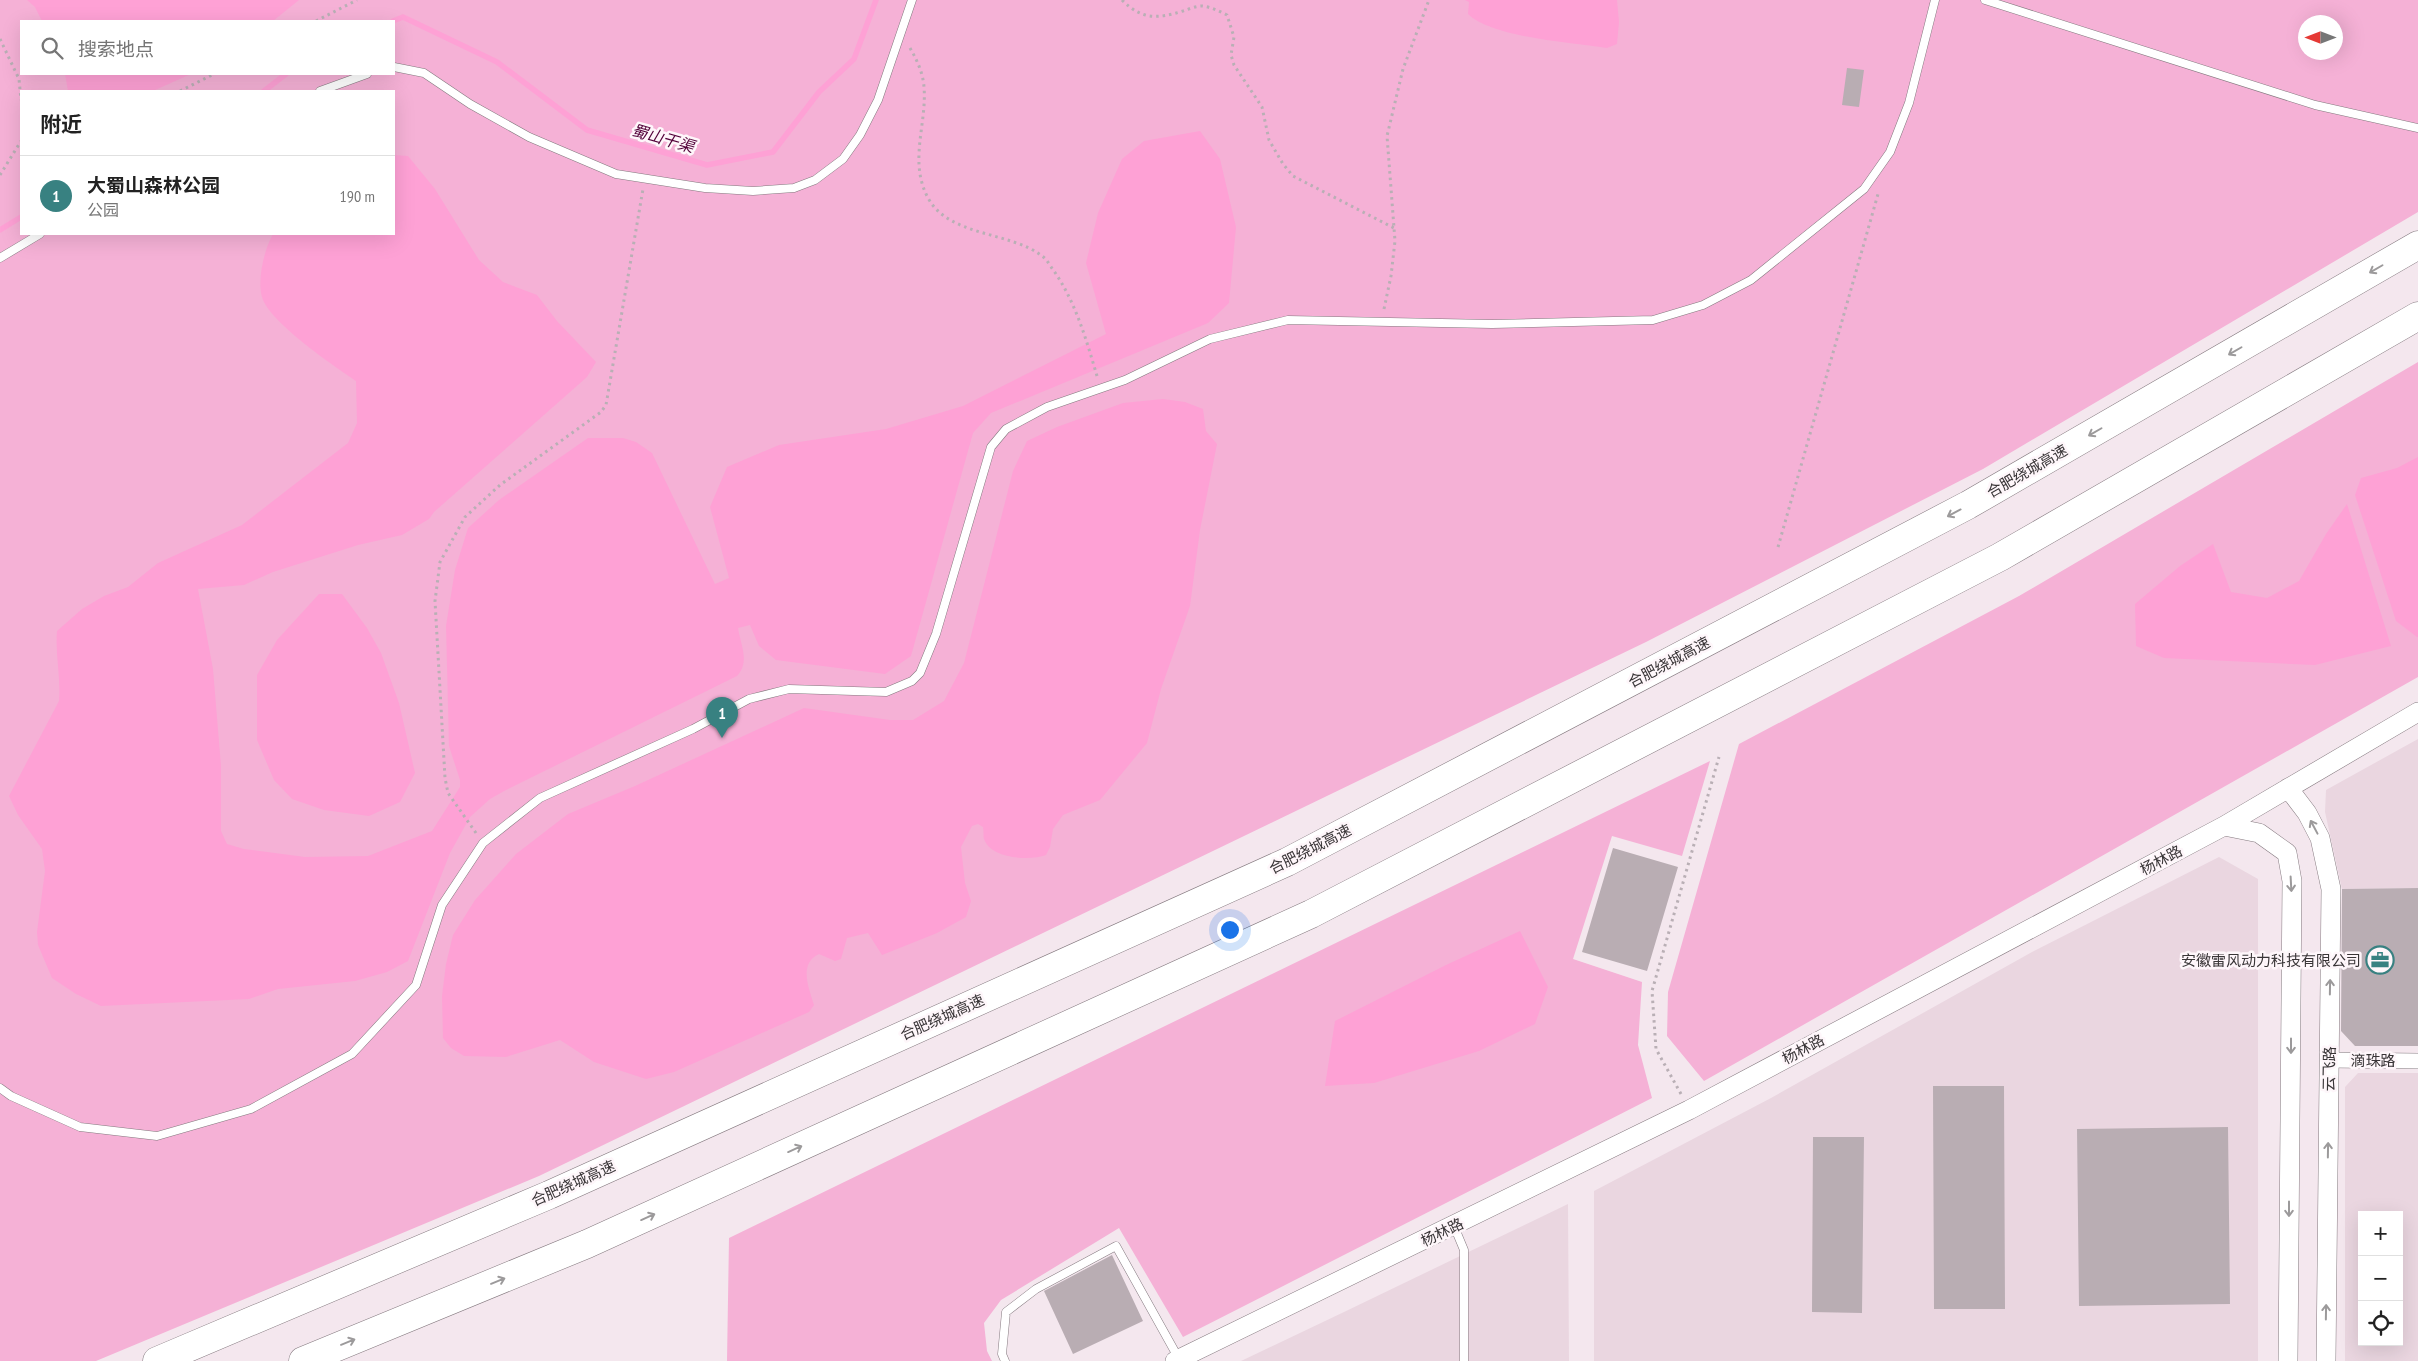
<!DOCTYPE html>
<html lang="zh">
<head>
<meta charset="utf-8">
<style>
	body { margin:0; font-family:"PT Sans Narrow","Noto Sans SC",sans-serif; background:#f2f2f2; color:#222 }
	.controls { position:absolute; right:15px; bottom:15px; display:grid; overflow:hidden; border-radius:0px; box-shadow:0 5px 20px #0002 }
	.controls button { width:45px; height:45px; display:grid; place-items:center; padding:0; border:0; border-bottom:1px solid #e0e0e0; background:#fff; color:#222; font:25px sans-serif }
	.compass { position:absolute; left:2298px; top:15px; width:45px; height:45px; border-radius:50%; background:#fff; box-shadow:0 5px 20px #0002; rotate:270deg }
	.you { position:absolute; left:1229px; top:929px; width:18px; height:18px; margin:-12px; border:4px solid #fff; border-radius:50%; background:#1a73e8; box-shadow:0 0 0 8px #1a73e833 }
	.badge { display:grid; place-items:center; width:32px; height:32px; border-radius:50%; background:#388181; color:#fff; font-size:16px; font-weight:700 }
	.pin { position:absolute; translate:-50% -41px; filter:drop-shadow(0 1px 2px #0008) }
	.pin::after { content:''; position:absolute; top:26px; width:18px; height:15px; background:inherit; clip-path:polygon(0 0,100% 0,50% 100%) }
	.list { margin:0; padding:0; list-style:none }
	h2 { display:flex; justify-content:space-between; align-items:center; height:65px; margin:0; padding:0 20px; font-size:21px }
	h2 small { font-size:16px; font-weight:400; color:#767676 }
	.list li { display:grid; grid-template-columns:32px 1fr auto; gap:15px; align-items:center; box-sizing:border-box; height:80px; padding:0 20px; border-top:1px solid #e0e0e0 }
	.list b { display:block; font-size:19px; white-space:nowrap }
	.list p { margin:0; font-size:16px; white-space:nowrap; color:#767676 }
	.list em { font-size:16px; font-style:normal; color:#767676 }
	.icon { flex:none; width:28px; height:28px; fill:none; stroke:currentColor; stroke-width:2; stroke-linecap:round; stroke-linejoin:round }
	.map { position:relative; flex:none; width:2418px; height:1361px; overflow:hidden }
	.search { position:absolute; background:#fff; box-shadow:0 5px 20px #0002; left:20px; top:20px; width:375px; height:55px; display:flex; align-items:center; gap:12px; box-sizing:border-box; padding:0 18px; border-radius:0px; color:#767676; font-size:19px }
	.panel { position:absolute; background:#fff; box-shadow:0 5px 20px #0002; left:20px; top:90px; width:375px; height:145px; border-radius:0px }
	.map>svg:first-child { display:block }
</style>
</head>
<body>
<div class="map">
<svg width="2418" height="1361" viewBox="0 0 2418 1361">
	<rect width="100%" height="100%" fill="#f4e7ee"/>
	<path fill="#ead6e0" fill-rule="evenodd" d="M2418 739V888L2342 889 2325 812 2326 790Z
		M2219 857 2258 879V1361H1594V1191L1771 1098 2032 952Z
		M2358 1073H2418V1361H2345V1087ZM2362 1215H2399V1342H2362Z
		M1568 1204 1569 1361H1241L1344 1312Z"/>
	<path fill="#f5b1d6" fill-rule="evenodd" d="M0 0H2418V212L1983 469 1646 642 539 1176 96 1361H0ZM21 21H394V74H21ZM2306 22H2336V52H2306ZM21 91H394V234H21Z
		M2418 362V677L1704 1081 1667 1036 1668 992 1739 744 2019 596Z
		M1710 761 1682 856 1612 836 1573 959 1642 982 1638 1045 1652 1098 1183 1337 1119 1228 1001 1300 984 1323 987 1351 992 1361H727L729 1238Z"/>
	<path fill="#fea1d5" d="M27 0H299L273 21H42L35 7Z
		M1465 0H1617L1619 22 1617 44 1607 48C1571 42 1493 38 1468 14L1469 2Z
		M65 74H191L153 91H68Z
		M1200 131 1220 159 1236 227 1229 303 1208 323 991 413 973 433 911 656 885 674 776 660 759 646 750 625 738 628C741 646 750 662 737 676L506 790 490 799 470 817 450 853 408 961 387 972 355 981 278 989 249 999 101 1006 76 994 52 978 38 945 37 932 45 871 42 849 18 815 9 796 59 701C61 677 55 655 57 631L82 609 104 596 128 587 158 563 242 525 348 443 357 423 356 381C334 366 269 322 262 297 257 280 264 250 273 234H394V155L408 156 435 189 479 260 503 282 537 295 557 321 596 362 587 377 434 512 429 519 402 535 358 545 273 572 244 585 198 589 213 669 221 766V831L227 844 244 849 305 857 368 856 432 831 460 787V780L449 746 446 626 455 570 468 528 499 500 588 438H623L636 442 652 453 715 584 729 578 710 507 727 467 779 445 886 429 963 406 1106 334 1086 263 1098 213 1122 159 1144 141Z
		M1163 399 1185 402 1203 409 1206 431 1217 444 1200 530 1190 606 1161 689 1147 743 1100 800 1063 815 1053 829 1050 847 1046 855C1030 861 991 859 984 839 983 836 984 831 983 827L978 824 972 826 961 847 965 883 971 901 966 917 937 933 882 955 868 933 847 938 841 959 835 961 819 954C798 964 809 988 814 1005L809 1012 674 1072 646 1079 594 1062 560 1040 506 1057 464 1056 451 1048 443 1038 442 996 446 964 453 935 475 900 516 854 568 814 635 786 804 708 890 720H913L944 701 964 663 1013 471 1027 441 1057 427 1123 403Z
		M2418 457V637H2417L2396 621 2355 495 2361 478 2397 468Z
		M2347 504 2391 646 2315 665 2164 658 2136 646 2135 604 2180 566 2213 544 2231 592 2267 598 2299 581 2326 534Z
		M319 594H342L367 628 381 653 399 703 415 773 400 802 369 816 324 810 292 799 274 780 257 740V675L277 640Z
		M1520 931 1548 987 1535 1024 1479 1051 1374 1083 1325 1086 1335 1021 1446 965Z"/>
	<g fill="none" stroke-linecap="round" stroke-linejoin="round">
		<path stroke="#fea1d5" stroke-width="5.5" d="M393 21 403 17 497 62 587 130 707 165 773 152 819 92 854 59 876 0
			M264 91 286 74
			M0 230 21 217"/>
	</g>
	<path fill="#b9adb3" d="M1847 68 1864 70 1859 107 1842 105Z
		M1613 848 1678 867 1647 971 1582 952Z
		M2418 888V1046H2355L2341 1031 2342 889Z
		M1933 1086H2004L2005 1309H1934Z
		M2228 1127 2230 1304 2079 1306 2077 1129Z
		M1813 1137H1864L1862 1313 1812 1312Z
		M1112 1255 1143 1321 1073 1354 1044 1291Z"/>
	<g fill="none" stroke-linecap="round" stroke-linejoin="round">
		<g stroke="#84797f" stroke-width="9">
			<path id="service" d="M1985 0 2315 105 2418 128
				M394 67 424 73 470 104 529 137 616 174 705 188 753 191 794 188 815 180 843 159 860 135 878 100 912 0
				M320 91 367 74
				M0 258 40 234
				M0 1088 11 1096 80 1127 157 1136 251 1109 352 1054 416 985 442 905 483 843 540 798 693 729 749 699 789 689 886 692 912 681 920 673 936 634 991 447 1006 429 1047 407 1125 380 1210 339 1288 320 1492 324 1653 320 1703 305 1751 280 1864 189 1890 152 1909 103 1935 0
				M1454 1226 1464 1250V1361
				M1005 1361 1002 1354 1006 1312 1036 1289 1116 1246 1179 1359"/>
		</g>
		<g stroke="#84797f" stroke-width="16">
			<path id="minor" d="M2329 1060 2418 1061"/>
		</g>
		<g stroke="#84797f" stroke-width="20">
			<path id="tertiary" d="M2288 788 2307 813 2320 838 2331 889 2326 1361
				M2224 826 2259 833 2287 853 2292 881 2288 1361
				M1175 1361 1689 1110 2224 826 2418 712"/>
		</g>
		<g stroke="#84797f" stroke-width="29">
			<path id="motorway" d="M157 1361 549 1195 1287 862 1968 505 2418 245
				M303 1361 587 1244 1311 914 2000 557 2418 316"/>
		</g>
		<path stroke="#b9afb5" stroke-width="3" stroke-dasharray="2.5 4" stroke-linecap="butt" d="M1122 0C1142 20 1157 19 1183 11 1189 9 1196 6 1202 6 1211 7 1219 11 1227 15L1234 37 1231 55 1234 65 1262 107 1269 140 1283 164 1293 176 1394 228
			M316 21 357 0
			M0 39 19 79 21 100
			M910 48C917 60 923 73 924 87 927 124 909 160 927 196 947 237 1010 231 1042 256 1047 259 1050 266 1054 271 1076 303 1086 339 1097 376
			M180 91 214 74
			M0 175 21 141
			M1384 309 1391 276 1395 241 1387 136 1403 69 1429 0
			M1778 547 1878 194
			M476 833 448 793 445 778 435 601 440 562 465 517 500 485 601 412 606 405 643 189
			M1681 1094 1656 1049 1652 991 1719 757"/>
		<use href="#service" stroke="#fff" stroke-width="8"/>
		<use href="#minor" stroke="#fff" stroke-width="15"/>
		<use href="#tertiary" stroke="#fff" stroke-width="19"/>
		<use href="#motorway" stroke="#fff" stroke-width="28"/>
	</g>
	<defs><path id="oneway-shaft" d="M-6 0H5M1.5-3L5.5 0L1.5 3" fill="none" stroke-width="1.6" stroke-linecap="round" stroke-linejoin="round" transform="scale(1.25)"/></defs>
	<g stroke="#9c9a9b">
		<use href="#oneway-shaft" transform="translate(2376 269) rotate(150)"/>
		<use href="#oneway-shaft" transform="translate(2235 351) rotate(150)"/>
		<use href="#oneway-shaft" transform="translate(2095 432) rotate(150)"/>
		<use href="#oneway-shaft" transform="translate(1954 513) rotate(152)"/>
		<use href="#oneway-shaft" transform="translate(2314 827) rotate(-118)"/>
		<use href="#oneway-shaft" transform="translate(2291 884) rotate(87)"/>
		<use href="#oneway-shaft" transform="translate(2330 987) rotate(-89)"/>
		<use href="#oneway-shaft" transform="translate(2291 1046) rotate(90)"/>
		<use href="#oneway-shaft" transform="translate(795 1149) rotate(-24)"/>
		<use href="#oneway-shaft" transform="translate(2328 1150) rotate(-89)"/>
		<use href="#oneway-shaft" transform="translate(2289 1209) rotate(90)"/>
		<use href="#oneway-shaft" transform="translate(648 1217) rotate(-24)"/>
		<use href="#oneway-shaft" transform="translate(498 1281) rotate(-22)"/>
		<use href="#oneway-shaft" transform="translate(2326 1312) rotate(-89)"/>
		<use href="#oneway-shaft" transform="translate(348 1342) rotate(-22)"/>
	</g>
	<defs>
		<g id="office-ring" transform="scale(1.4375)"><circle r="9.5" fill="#fef6fa" stroke="#388181" stroke-width="1.5"/><path d="M-6-3h4V-5.5h4V-3h4V5H-6ZM-1-4.5V-3h2v-1.5ZM-6 0V1H6V0Z" fill="#388181"/></g>
	</defs>
	<g fill-rule="evenodd">
		<use href="#office-ring" x="2380" y="960"/>
	</g>
	<g text-anchor="middle" dominant-baseline="central" stroke-width="5" stroke-linejoin="round" paint-order="stroke">
		<g font-size="15" fill="#393537" stroke="#fef6fa">
			<text transform="translate(2027 471) rotate(-30)">合肥绕城高速</text>
			<text transform="translate(1669 662) rotate(-28)">合肥绕城高速</text>
			<text transform="translate(1310 849) rotate(-27)">合肥绕城高速</text>
			<text transform="translate(2161 860) rotate(-28)">杨林路</text>
			<text transform="translate(942 1017) rotate(-24)">合肥绕城高速</text>
			<text transform="translate(1803 1049) rotate(-28)">杨林路</text>
			<text x="2373" y="1060">滴珠路</text>
			<text transform="translate(2329 1069) rotate(-89)">云飞路</text>
			<text transform="translate(573 1183) rotate(-24)">合肥绕城高速</text>
			<text transform="translate(1442 1232) rotate(-26)">杨林路</text>
		</g>
		<g font-size="15" fill="#393537" stroke="#fef6fa" text-anchor="end">
			<text x="2361" y="960">安徽雷风动力科技有限公司</text>
		</g>
		<g font-size="16" font-style="italic" fill="#520039" stroke="#fef6fa">
			<text transform="translate(663 138) rotate(16)">蜀山干渠</text>
		</g>
	</g>
</svg>
<div class="controls">
<button>+</button>
<button>−</button>
<button><svg class="icon" aria-label="locate" viewBox="0 0 24 24"><circle cx="12" cy="12" r="6"/><path d="M12 2v4M12 18v4M2 12h4M18 12h4"/></svg></button>
</div>
<svg class="compass" viewBox="-18 -18 36 36"><path d="M0-13l5 13h-10z" fill="#e53935"/><path d="M0 13l5-13h-10z" fill="#767676"/></svg>
<div class="you"></div>
<div class="pin badge" style="left:722px;top:738px">1</div>
<div class="search"><svg class="icon" aria-label="search" viewBox="0 0 24 24"><circle cx="10" cy="10" r="6"/><path d="M15 15l6 6"/></svg>搜索地点</div>
<section class="panel">
<h2>附近<small></small></h2>
<ul class="list">
<li><span class="badge">1</span><div><b>大蜀山森林公园</b><p>公园</p></div><em>190 m</em></li>
</ul>
</section>
</div>
</body>
</html>
